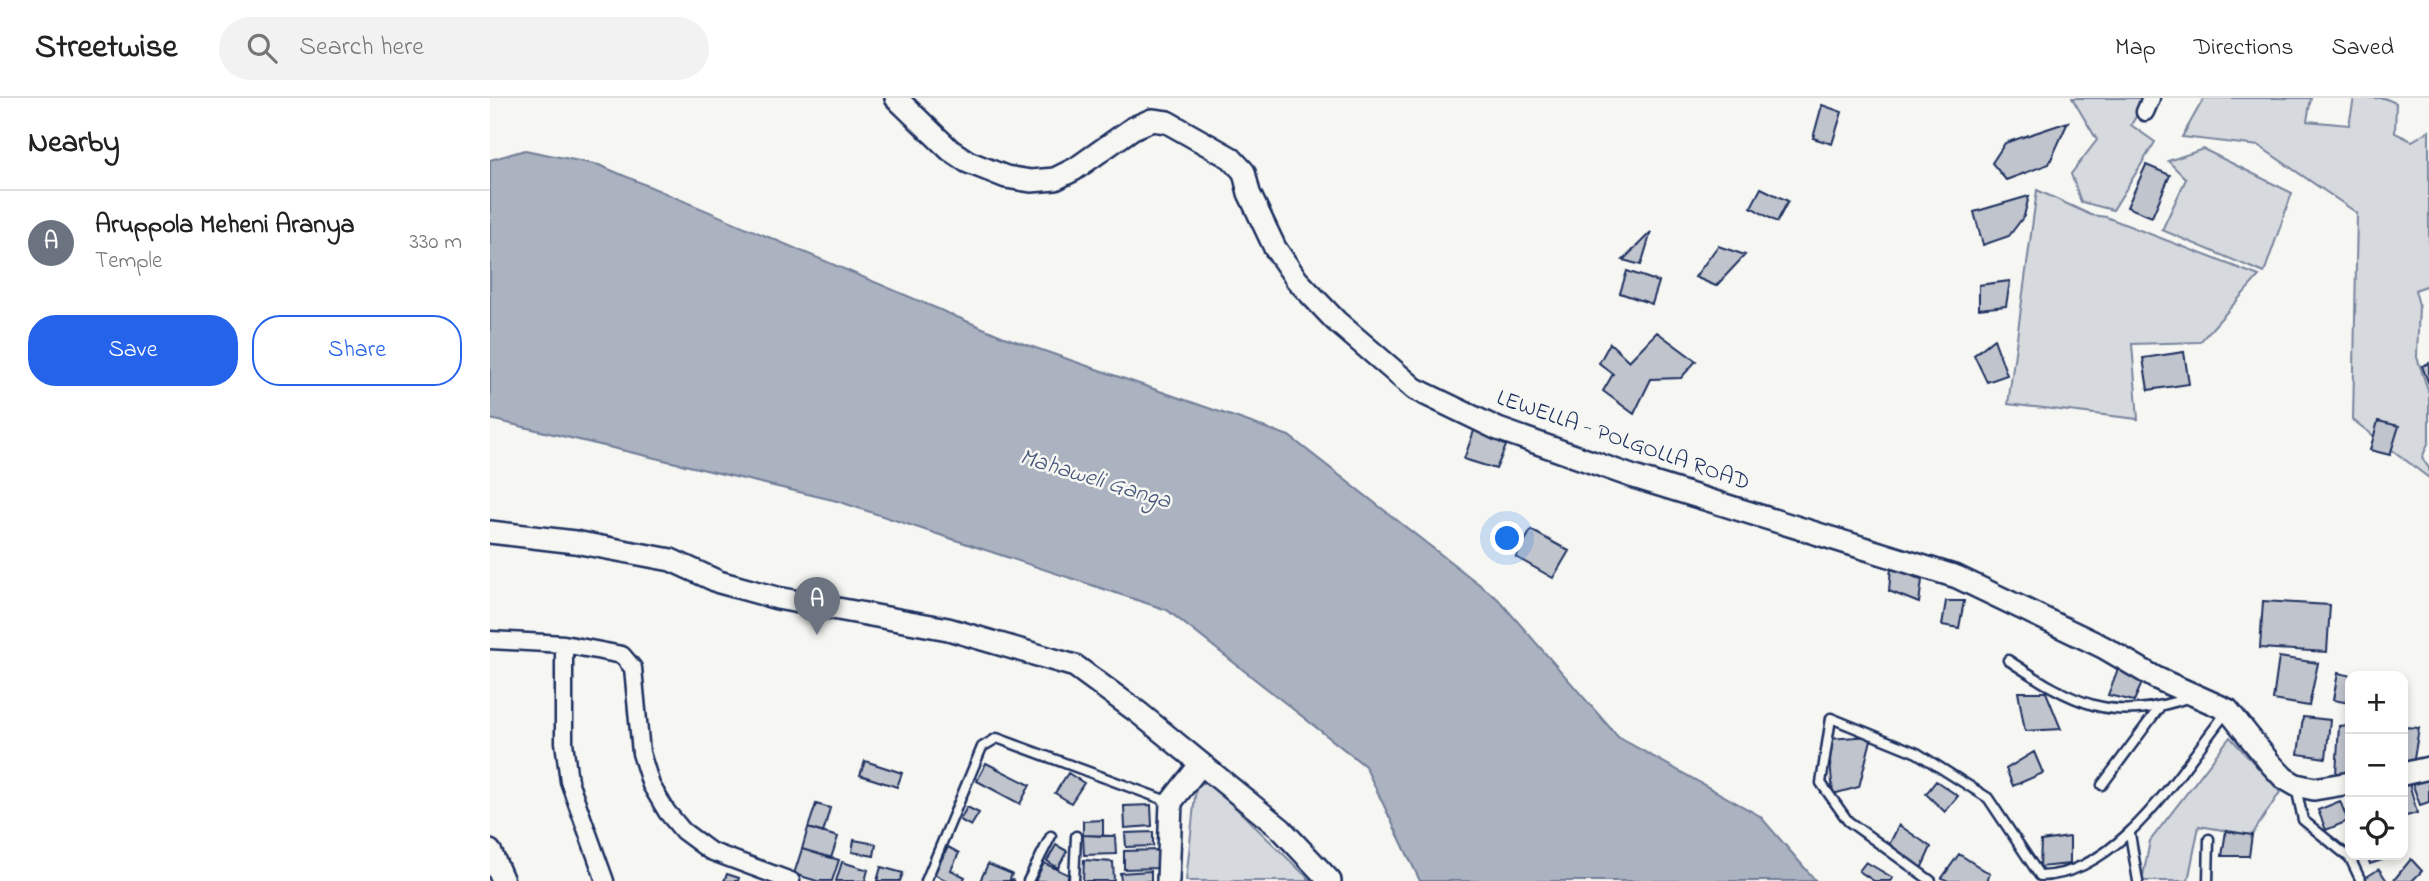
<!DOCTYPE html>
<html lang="en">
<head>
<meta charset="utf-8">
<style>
	body { margin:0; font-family:"Indie Flower",sans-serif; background:#f2f2f2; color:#222 }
	.controls { position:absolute; right:21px; bottom:21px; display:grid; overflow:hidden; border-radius:14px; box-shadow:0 4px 10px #0003 }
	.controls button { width:63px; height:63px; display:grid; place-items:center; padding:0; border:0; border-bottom:2px solid #e0e0e0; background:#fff; color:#222; font:35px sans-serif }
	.you { position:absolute; left:1018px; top:441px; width:24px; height:24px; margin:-18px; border:5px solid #fff; border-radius:50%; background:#1a73e8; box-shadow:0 0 0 10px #1a73e833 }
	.badge { display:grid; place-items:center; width:46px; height:46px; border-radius:50%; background:#2563eb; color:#fff; font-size:23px; font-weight:700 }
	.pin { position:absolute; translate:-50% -58px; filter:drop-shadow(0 2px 4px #0008) }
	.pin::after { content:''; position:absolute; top:37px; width:24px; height:21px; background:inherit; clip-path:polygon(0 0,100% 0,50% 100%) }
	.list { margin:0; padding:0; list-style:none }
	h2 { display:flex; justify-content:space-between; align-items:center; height:91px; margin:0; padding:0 28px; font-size:30px }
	h2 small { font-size:23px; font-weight:400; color:#767676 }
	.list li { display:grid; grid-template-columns:46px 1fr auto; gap:21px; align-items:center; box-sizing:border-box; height:105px; padding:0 28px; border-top:2px solid #e0e0e0 }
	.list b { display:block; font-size:26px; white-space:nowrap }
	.list p { margin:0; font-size:23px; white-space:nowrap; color:#767676 }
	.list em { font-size:23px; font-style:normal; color:#767676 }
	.actions { display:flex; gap:14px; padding:21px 28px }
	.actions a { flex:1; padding:16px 0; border:2px solid #2563eb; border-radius:28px; text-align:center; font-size:24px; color:#2563eb }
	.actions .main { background:#2563eb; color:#fff }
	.icon { flex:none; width:38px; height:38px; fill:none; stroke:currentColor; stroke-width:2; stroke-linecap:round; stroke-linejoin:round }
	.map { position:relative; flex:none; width:1939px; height:783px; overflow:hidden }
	header { display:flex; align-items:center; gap:42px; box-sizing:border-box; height:98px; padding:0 35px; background:#fff; border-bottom:2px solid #e0e0e0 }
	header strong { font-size:33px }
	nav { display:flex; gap:38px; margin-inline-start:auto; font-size:24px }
	.search { width:490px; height:63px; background:#f2f2f2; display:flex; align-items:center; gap:18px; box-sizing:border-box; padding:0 24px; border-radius:38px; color:#767676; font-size:26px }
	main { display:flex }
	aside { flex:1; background:#fff }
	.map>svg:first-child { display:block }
</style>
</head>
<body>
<header>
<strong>Streetwise</strong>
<div class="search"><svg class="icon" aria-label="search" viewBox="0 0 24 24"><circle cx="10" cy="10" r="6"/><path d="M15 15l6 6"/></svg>Search here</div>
<nav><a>Map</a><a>Directions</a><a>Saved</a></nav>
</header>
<main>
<aside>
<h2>Nearby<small></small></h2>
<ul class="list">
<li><span class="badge" style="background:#6b7280">A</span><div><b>Aruppola Meheni Aranya</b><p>Temple</p></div><em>330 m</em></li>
</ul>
<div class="actions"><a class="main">Save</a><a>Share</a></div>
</aside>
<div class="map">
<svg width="1939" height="783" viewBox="0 0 1939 783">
	<rect width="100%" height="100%" fill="#f6f6f2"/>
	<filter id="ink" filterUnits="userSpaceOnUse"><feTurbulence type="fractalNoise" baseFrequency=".0143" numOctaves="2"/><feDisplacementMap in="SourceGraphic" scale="14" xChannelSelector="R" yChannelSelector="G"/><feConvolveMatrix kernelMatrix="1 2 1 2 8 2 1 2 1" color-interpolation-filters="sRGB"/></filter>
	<g filter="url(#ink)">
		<path fill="#d6d9dd" stroke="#78849e" stroke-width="2" d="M1582 0H1657L1641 27 1665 44 1623 112 1591 104 1581 76 1607 42Z
			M1714 0H1821L1817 23 1859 27 1864 0H1894L1906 5 1905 35 1922 43 1939 33V187L1925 192 1929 207 1927 259 1939 295V343L1932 360 1939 370V380L1863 322 1867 115 1769 48 1692 39Z
			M1713 51 1802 95 1774 175 1672 132 1696 81 1678 63Z
			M1547 92 1601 117 1616 119 1769 178 1710 244 1642 246 1648 321 1518 306Z
			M1740 639 1790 694 1762 737 1709 728 1698 783H1652L1660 743Z
			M718 683 821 783H696L706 688Z"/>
		<path fill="#abb2c0" stroke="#717e99" stroke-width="2" d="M35 52 109 67 514 239 799 338 1008 501 1128 639 1270 718 1326 783H930L875 668 677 512 347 403 0 321V62Z"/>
		<path fill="#c0c4cd" stroke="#1b2f5e" stroke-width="2" d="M1332 7 1352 14 1342 46 1323 40Z
			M1578 24 1559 66 1516 82 1502 65 1515 45Z
			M1656 67 1680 77 1662 119 1637 109Z
			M1271 90 1298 103 1287 124 1261 109Z
			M1539 98 1534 118 1519 138 1493 147 1484 114Z
			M1161 134 1151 167 1133 162Z
			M1228 148 1255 157 1226 188 1205 179Z
			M1137 173 1169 184 1162 206 1130 195Z
			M1520 183 1516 208 1489 211V187Z
			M1167 234 1206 263 1191 280 1161 281 1144 316 1113 293 1123 276 1109 265 1120 245 1139 263Z
			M1504 241 1517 277 1497 284 1484 257Z
			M1694 254 1699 286 1658 292 1653 260Z
			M1939 265V286L1932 268Z
			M1888 323 1909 328 1900 357 1880 352Z
			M985 330 1016 348 1006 371 974 361Z
			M1041 432 1079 453 1063 480 1026 459Z
			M1401 469 1432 482 1429 505 1399 493Z
			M1456 503H1474L1469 530 1452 527Z
			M1773 503 1840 507 1837 554 1770 550Z
			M1789 559 1828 565 1819 608 1783 602Z
			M1628 571 1656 576 1644 603 1618 597Z
			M1848 575 1863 578 1860 605 1843 602Z
			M1528 594H1556L1571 631 1535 633Z
			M1813 619 1840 622 1836 660 1808 656Z
			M1860 627V675L1846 676 1849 628Z
			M1913 629 1929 630 1923 667 1913 668Z
			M1382 638 1369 689 1343 696 1338 641Z
			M1544 654 1553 675 1523 688 1516 671Z
			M375 663 412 675 407 689 370 677Z
			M496 665 540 687 530 706 487 683Z
			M578 675 594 685 581 705 565 695Z
			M1939 676V704L1930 707 1921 682Z
			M1446 683 1468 698 1455 714 1436 696Z
			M1919 685 1927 715 1913 719V687Z
			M1850 703 1858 723 1836 732 1828 712Z
			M326 706 340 710 333 735 318 730Z
			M661 707 662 728 635 730 634 708Z
			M477 709 489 715 481 728 470 722Z
			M613 722V738L593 737V723Z
			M1409 727 1441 749 1431 771 1399 747Z
			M318 730 348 739 341 760 312 751Z
			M1736 733 1762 737 1759 758H1732Z
			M663 734V748L636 749 635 735Z
			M593 737 625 738 626 756 594 757Z
			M1580 739V766L1550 769 1551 743Z
			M364 742 386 746 384 758 362 754Z
			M566 747 577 753 568 770 557 763Z
			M458 749 469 755 461 772 475 779 473 783H457L444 776Z
			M312 751 349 762 342 783H327L304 776Z
			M668 752V770L634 771V753Z
			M1469 756 1500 776 1497 783H1458L1452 780Z
			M1877 757H1907L1880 766Z
			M1921 761 1932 773 1922 783H1903Z
			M594 762 623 764 624 783H593Z
			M352 764 378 772 375 783H346Z
			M1376 764 1403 780 1400 783H1384L1369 773Z
			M554 765 579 777 576 783H545Z
			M498 766 522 776 520 781 524 783H490Z
			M391 769 413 775 410 783H387Z
			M1889 771 1897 783H1877L1875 780Z
			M661 773V783H631L630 775Z
			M237 776 249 780 248 783H234Z"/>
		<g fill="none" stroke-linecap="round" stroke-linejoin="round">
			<g stroke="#1b2f5e" stroke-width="13">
				<path id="lane" d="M1518 562C1583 605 1621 627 1700 599
					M1612 687 1669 610
					M1806 689 1813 722 1860 760 1871 783
					M1640 736 1648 783
					M436 783 492 649 507 640 680 704
					M538 783 561 738
					M584 783 586 738
					M1441 783 1358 723 1331 685 1341 620 1427 655 1498 700 1550 778C1630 777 1691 671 1736 615
					M1718 783 1719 741"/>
			</g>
			<g stroke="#1b2f5e" stroke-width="21">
				<path id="street" d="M1655 14 1661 0
					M0 542 74 546 132 557 143 570 151 655 161 687 177 714 193 733 220 753 301 783
					M74 546V644L79 683 115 783"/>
			</g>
			<g stroke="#1b2f5e" stroke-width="26">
				<path id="secondary" d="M406 0 460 52 478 64 516 79 541 83 565 81 585 71 643 30 662 22 677 24 741 60 754 74 759 95 785 150 807 182 846 223 925 291 1008 331 1144 379 1467 479 1613 549 1666 580 1738 612 1780 665 1794 680 1806 687 1824 691 1860 685
					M0 434 85 444 181 462 229 484 287 500 458 531 585 568 649 615 791 731 840 783
					M1913 676 1939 670
					M0 753 13 783
					M678 783 681 704 710 667"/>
			</g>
			<use href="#lane" stroke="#f6f6f2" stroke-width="8"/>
			<use href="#street" stroke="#f6f6f2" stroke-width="16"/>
			<use href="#secondary" stroke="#f6f6f2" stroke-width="21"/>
		</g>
	</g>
	<g text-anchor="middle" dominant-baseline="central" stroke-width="5" stroke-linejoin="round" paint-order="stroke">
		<g font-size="23" fill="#1b2f5e" stroke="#f6f6f2">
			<text transform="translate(1133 343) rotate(19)">LEWELLA - POLGOLLA ROAD</text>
		</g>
		<g font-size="24" font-style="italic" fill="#46567b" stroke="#f6f6f2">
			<text transform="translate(605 382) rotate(17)">Mahaweli Ganga</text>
		</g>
	</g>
</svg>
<div class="controls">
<button>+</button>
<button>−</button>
<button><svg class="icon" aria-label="locate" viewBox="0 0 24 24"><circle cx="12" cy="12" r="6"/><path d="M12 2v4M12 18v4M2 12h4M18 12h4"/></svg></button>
</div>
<div class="you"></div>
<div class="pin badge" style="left:327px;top:537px;background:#6b7280">A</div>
</div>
</main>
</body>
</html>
